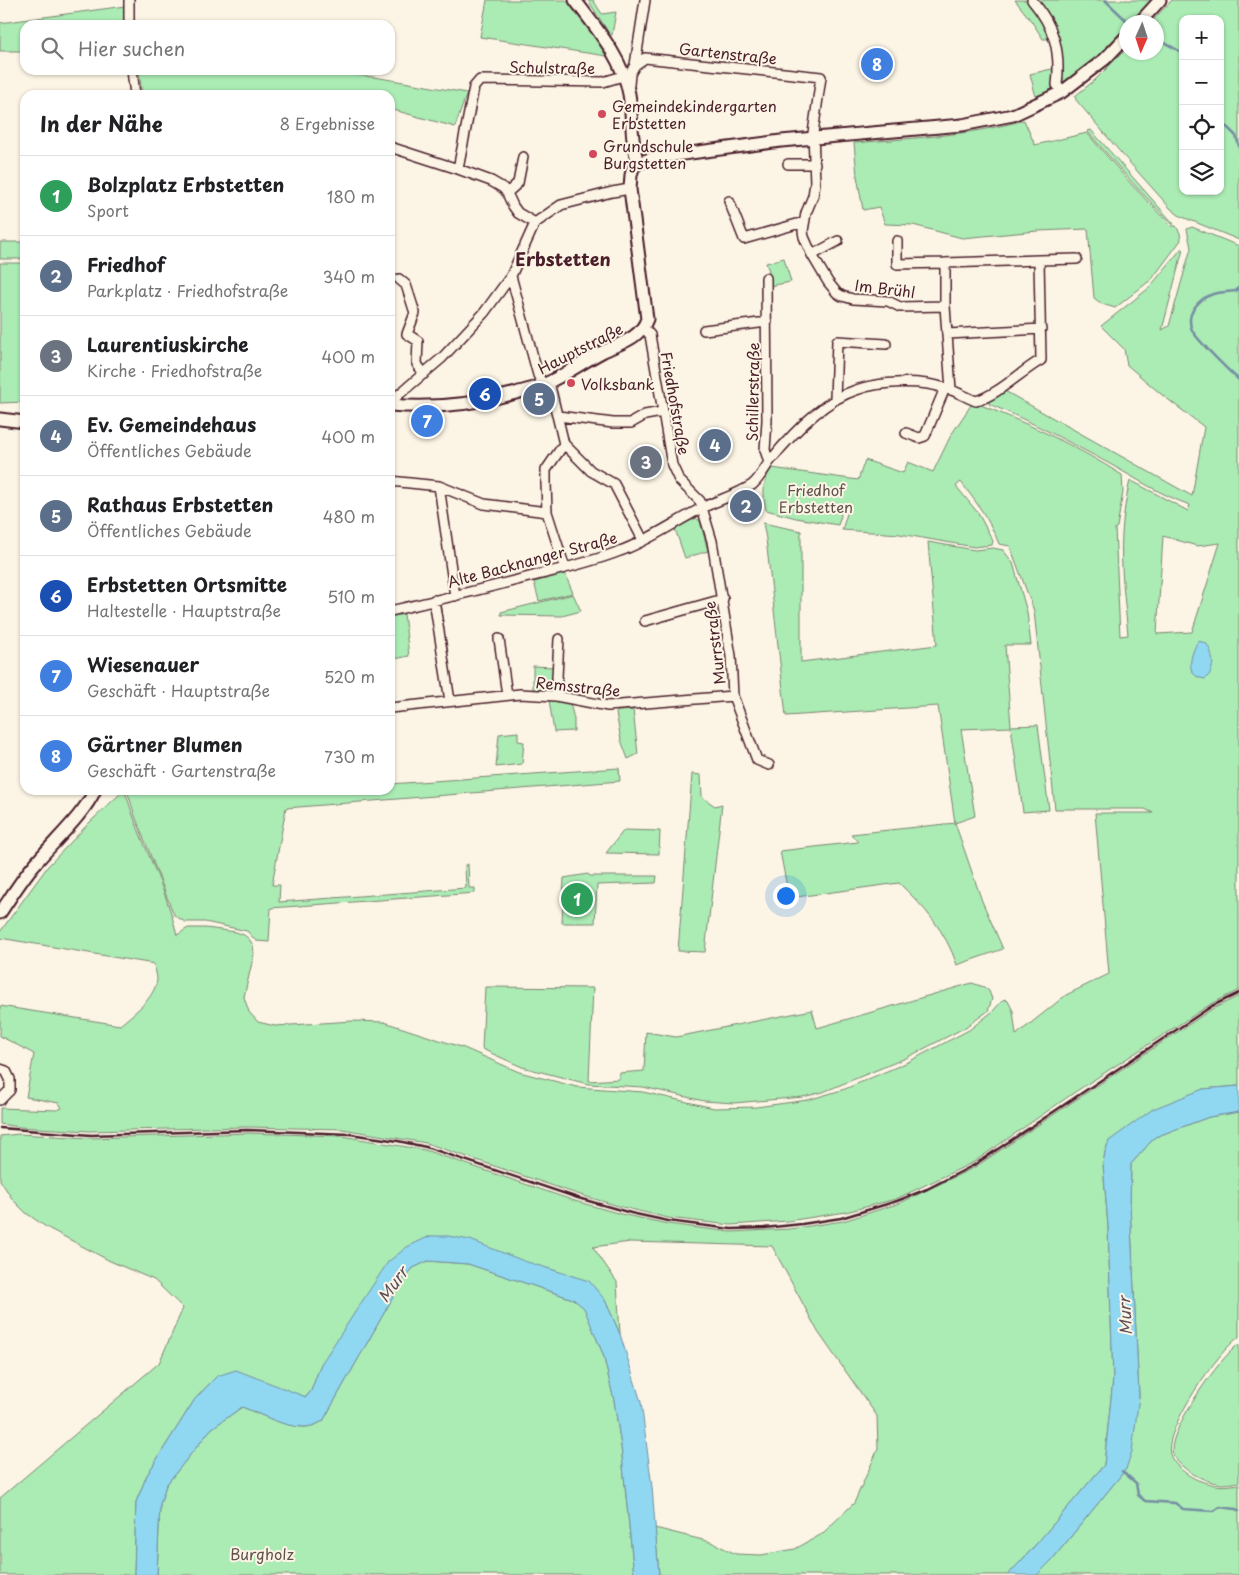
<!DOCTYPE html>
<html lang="de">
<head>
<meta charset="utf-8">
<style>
	body { margin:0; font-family:"Playpen Sans",sans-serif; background:#f2f2f2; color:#202124 }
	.controls { position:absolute; right:15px; top:15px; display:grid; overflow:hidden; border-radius:10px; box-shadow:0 1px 4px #0004 }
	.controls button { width:45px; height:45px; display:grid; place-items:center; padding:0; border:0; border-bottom:1px solid #e0e0e0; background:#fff; color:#202124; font:25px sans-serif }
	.compass { position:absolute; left:1119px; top:15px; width:45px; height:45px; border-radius:50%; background:#fff; box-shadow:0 1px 4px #0004; rotate:183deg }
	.you { position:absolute; left:785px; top:895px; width:18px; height:18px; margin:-12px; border:4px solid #fff; border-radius:50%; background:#1a73e8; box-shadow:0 0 0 8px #1a73e833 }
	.badge { display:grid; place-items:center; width:32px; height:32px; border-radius:50%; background:#1a73e8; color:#fff; font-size:16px; font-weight:700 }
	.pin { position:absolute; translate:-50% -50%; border:2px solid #fff; box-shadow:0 1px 5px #0006 }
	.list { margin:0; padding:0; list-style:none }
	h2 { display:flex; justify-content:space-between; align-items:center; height:65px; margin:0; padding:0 20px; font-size:21px }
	h2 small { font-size:16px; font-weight:400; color:#757577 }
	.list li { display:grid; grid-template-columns:32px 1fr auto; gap:15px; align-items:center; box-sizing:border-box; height:80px; padding:0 20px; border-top:1px solid #e0e0e0 }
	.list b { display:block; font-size:19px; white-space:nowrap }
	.list p { margin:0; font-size:16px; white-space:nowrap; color:#757577 }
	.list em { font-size:16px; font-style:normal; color:#757577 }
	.icon { flex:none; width:28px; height:28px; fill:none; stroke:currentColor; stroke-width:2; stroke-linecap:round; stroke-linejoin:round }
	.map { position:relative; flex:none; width:1239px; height:1575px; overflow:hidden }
	.search { position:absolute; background:#fff; box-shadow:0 1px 4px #0004; left:20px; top:20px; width:375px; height:55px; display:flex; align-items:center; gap:12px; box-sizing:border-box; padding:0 18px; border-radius:15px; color:#757577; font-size:19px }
	.panel { position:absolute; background:#fff; box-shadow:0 1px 4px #0004; left:20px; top:90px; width:375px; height:705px; border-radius:15px }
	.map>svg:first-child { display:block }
</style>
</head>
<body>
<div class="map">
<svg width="1239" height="1575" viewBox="0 0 1239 1575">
	<rect width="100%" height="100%" fill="#fcf5e5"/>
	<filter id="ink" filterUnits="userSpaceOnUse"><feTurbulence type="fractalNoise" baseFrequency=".02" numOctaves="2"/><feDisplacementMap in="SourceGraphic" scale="10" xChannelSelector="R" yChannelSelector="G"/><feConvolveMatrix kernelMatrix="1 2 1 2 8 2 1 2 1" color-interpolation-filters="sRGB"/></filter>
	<g filter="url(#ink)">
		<path fill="#abebb4" stroke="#7a8570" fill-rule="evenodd" d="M487 0H566L594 37 607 56 480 37Z
			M588 0H593L602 14 616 12 612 35H610Z
			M1015 0H1027L1037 13 1051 39H1043L1032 22Z
			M1036 0H1155L1135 22H1126V32L1120 39 1065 86 1060 85 1061 68Z
			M1172 0H1239V240L1180 216 1171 209 1121 153 1076 100 1075 96 1095 80 1126 49V52H1156V22H1151ZM1183 19H1220V191H1183Z
			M125 6V25H25V51H0V23Z
			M1056 68 1051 94 1027 106 984 119 871 129 878 126C931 122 989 122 1036 97L1030 74Z
			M139 70H321L380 78 467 93 455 127 390 109V95H142Z
			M1024 120 1035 145 1087 133 1132 185 1171 226H1176L1180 233 1181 240 1152 279 1115 308 1102 304 1094 298 1088 229 1038 231 962 238 913 225 885 224 879 207 863 210 857 176 854 143C911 138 969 136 1024 120Z
			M1091 130 1174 224H1172L1138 189 1087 131Z
			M1192 227 1239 246V990L1211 1004 1075 1092 974 1162 896 1199 846 1212 788 1221 731 1225 668 1218 622 1207 577 1194 426 1143 342 1129 247 1127 90 1131 19 1127 0 1124V1108L57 1110 62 1108 59 1103 26 1097 34 1054 0 1036V1006L120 1025C134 1013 154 999 157 980 157 975 155 969 154 964L0 938V932L48 866 90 822 121 793 126 794C140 842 166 886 177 935L188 928H206L236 932 244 935 249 939 253 945 254 954 244 997 249 1012 258 1022 275 1026 353 1021 384 1022 464 1048 519 1072 577 1087 643 1092 714 1108 756 1107 808 1100 845 1089 908 1062 969 1030 992 1012 1004 999 1008 1001 1013 1011 1016 1035 1066 995 1109 974 1095 813H1153L1145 809H1055L1034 611 1010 546 999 544C990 520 976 502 961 482L956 486 978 513 993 541 992 545 974 547 900 534 842 530 849 507 840 512 841 516 838 525 796 518 766 510C763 495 762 481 772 468L858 480 865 460 903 473 908 462 933 472 951 435 973 402C1025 422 1075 445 1122 475L1123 492 1117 527 1115 528 1120 636 1128 635C1125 602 1120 568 1122 534 1123 516 1126 498 1130 480L1188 511 1190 505C1161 495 1135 478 1108 463 1069 442 1030 421 989 404V399L1003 390 1192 496 1204 427 1161 394 1127 365 1124 349 1101 326 1149 288 1182 248 1183 249 1162 330 1169 326 1191 248 1187 229ZM1163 536 1197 546 1220 543 1192 632 1157 634Z
			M0 242H25V259H0Z
			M784 258 791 282 769 286V271L766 263Z
			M0 263H25V402L0 403Z
			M696 518 700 521 708 551 685 558 675 529Z
			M763 523 801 531V662L937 645 928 542 975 550 993 548 1003 550 1013 563 1027 612 1031 645H1005L1011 726 1038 725 1049 810 1023 812 1011 727 961 729 975 816 955 823 982 901 1003 949 957 965C945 930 925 908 899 883L789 898 780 851 858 842 851 834 955 823 938 706 786 716 766 539Z
			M565 574 573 593 539 601 534 582Z
			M573 594 581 611 562 616 501 615V612Z
			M404 614 409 656 390 660V617Z
			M533 666 554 667 551 691 533 690Z
			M549 700 570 703 574 719V731L554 732Z
			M633 710 638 754 628 759 621 740 616 713 618 711Z
			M518 732V741L524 742 522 764 496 767 499 734Z
			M619 768 620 781 286 808 272 885H280L279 902 466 888 465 865 468 864 469 888H475V893L271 908 269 942 256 941 247 931 205 922H185L174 915 135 816 127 790H390V784Z
			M692 774 701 775 702 797 715 806 722 804 705 952 678 951Z
			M624 830 660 831 659 854 606 853Z
			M588 874 590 876H657L656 883 597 885 595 923H562L564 878Z
			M972 983 984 987 989 991 992 999 988 1011 977 1019 964 1028 906 1058 823 1092 803 1097 734 1103 704 1101 643 1087 588 1084 522 1067 482 1049 485 987 593 988 589 1081 619 1079V1073L644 1071 646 1032 676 1037 812 1010 817 1028Z
			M1239 996V1086L1203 1089 1109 1141 1105 1152 1103 1164 1108 1226 1113 1379 1104 1465 1032 1549 1008 1575H659L655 1528 711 1542 736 1554 761 1555 795 1549 822 1534 854 1503 878 1449 877 1416 818 1332 772 1246 630 1242 593 1247 617 1282 620 1334 605 1300 556 1271 430 1236 321 1364 311 1391 306 1397 217 1376 195 1399 147 1475 136 1502 134 1575H0V1498L159 1363 183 1308 154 1280 110 1261 46 1227 26 1213 13 1200 0 1180V1136L19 1134 90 1138 248 1133 342 1136 425 1150 575 1201 621 1214 668 1224 731 1232 789 1229 843 1221 900 1203 975 1167 1212 1009Z
			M1239 1112V1337C1219 1350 1163 1430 1170 1454 1173 1465 1188 1476 1198 1480 1214 1486 1222 1487 1239 1484V1575H1037L1051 1561 1126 1469 1139 1396 1130 1205 1131 1164 1155 1137 1209 1117Z
			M428 1261 468 1264 573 1299 584 1307 603 1354 614 1400 621 1446 634 1575H157L160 1504 166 1485 211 1429 242 1407C260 1414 285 1427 304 1427 311 1427 317 1424 323 1421L401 1283 413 1268Z
			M1239 1344V1482C1232 1483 1223 1485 1216 1483 1201 1480 1174 1466 1172 1450 1171 1427 1220 1357 1239 1344Z"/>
		<path fill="#90d8f1" stroke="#748ea2" d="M1198 641 1206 643C1214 654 1216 670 1205 679 1183 676 1191 654 1198 641Z
			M1239 1086V1112L1209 1117 1155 1137 1131 1164 1130 1205 1139 1396 1132 1451 1126 1469 1051 1561 1037 1575H1008L1032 1549 1104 1465 1113 1379 1108 1226 1103 1164 1105 1152 1109 1141 1153 1109 1203 1089Z
			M430 1236H448L470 1240 524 1261 589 1281 605 1300 620 1334 641 1402 652 1487 659 1575H634L621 1446 614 1400 603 1354 584 1308 573 1299 468 1264 428 1261 413 1268 401 1283 323 1421C317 1424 311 1427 304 1427 283 1427 261 1414 242 1407L211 1429 166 1485 160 1504 157 1575H134L136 1502 147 1475 195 1399 217 1376 236 1370 306 1397 311 1391 321 1364 388 1262 407 1247Z"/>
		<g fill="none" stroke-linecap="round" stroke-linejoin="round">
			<path stroke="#748ea2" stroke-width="2.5" d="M1105 0 1128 22
				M1156 38 1183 53
				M1220 120 1236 136 1239 146
				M1239 287 1236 291C1228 292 1220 292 1213 294 1198 299 1185 314 1192 330 1196 339 1230 372 1239 380
				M1122 1471 1136 1483 1138 1495 1145 1501 1175 1503 1183 1509 1214 1511 1220 1507 1236 1509 1239 1511"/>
			<g stroke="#4a1f2b" stroke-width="12">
				<path id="minor" d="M129 0V25
					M1032 0C1054 26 1061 51 1057 85L1062 92
					M635 65 645 58 821 77 813 133 815 183 813 196 806 213 803 231 804 237 812 255 828 282 837 293 842 296 853 299 888 301 900 307 945 306
					M132 70 135 95
					M629 85 630 74 635 65 645 0
					M390 147 458 169 491 181 503 188 507 193 513 206 518 213 535 223
					M788 164H815
					M458 169 474 87 480 80 603 82 623 76
					M507 193 518 183 523 157
					M729 201 744 239 804 222
					M897 241V264L945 263
					M812 255 838 241
					M1039 260 1077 259
					M511 276 538 375 543 385
					M766 278 767 421 765 450 769 462
					M399 279 406 285 415 313 407 334 418 341 417 364 424 374
					M644 328 650 335 672 465 679 480 700 501 712 541 731 656 733 696 757 760 769 765
					M704 330 767 322
					M947 334 1041 329
					M549 382 564 444 591 471 614 484 643 540
					M835 399 837 341 886 344
					M390 402 442 358 484 313 511 276 535 223 561 205 612 192 630 189
					M558 416 613 423H631L645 415 662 412
					M906 433 919 438 925 436 945 388
					M564 444 546 470V483L547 512 565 568
					M390 481 439 486 484 504 547 512
					M439 486 455 596
					M434 600 450 701
					M390 611C438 600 486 588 533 576 562 569 592 562 620 551 646 542 675 522 700 509 717 500 735 496 752 485 759 480 764 469 770 461 791 435 822 401 856 390 881 381 920 380 945 388 956 391 966 397 976 401 999 394 1020 372 1041 360L1039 260 945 263V306L951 390
					M645 621 723 599
					M499 639 507 695
					M556 696 559 639
					M390 708 520 694 556 696 608 706 733 696
					M0 1069 6 1071 10 1079V1090L0 1100"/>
			</g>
			<g stroke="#4a1f2b" stroke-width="15">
				<path id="tertiary" d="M575 0C596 28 623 59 629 94 633 117 630 140 638 163
					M1140 22 1160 0
					M390 405C433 409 475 404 516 393 525 390 536 388 545 384 565 375 583 362 602 352 620 343 640 339 647 319L630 189 631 175 633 168 638 163 653 158 698 152 781 141 962 125 1013 115 1062 92 1105 59 1126 37
					M0 419 25 422
					M0 913C11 897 21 880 34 865 52 843 83 816 95 790"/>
			</g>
			<use href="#minor" stroke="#fcf5e5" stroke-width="9"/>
			<use href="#tertiary" stroke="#fcf5e5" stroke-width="11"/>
			<path stroke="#4a1f2b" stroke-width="2.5" d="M0 1128 91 1135 247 1130 350 1134 398 1141 426 1147 578 1198 631 1213 668 1221 731 1229 764 1228 802 1224 841 1218 897 1201 927 1189 974 1165 1212 1006 1239 993"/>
		</g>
	</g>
	<g fill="#d1495b" stroke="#fcf5e5" stroke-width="2">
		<circle cx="602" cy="114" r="5"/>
		<circle cx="593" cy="154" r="5"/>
		<circle cx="571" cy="383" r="5"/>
	</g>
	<g text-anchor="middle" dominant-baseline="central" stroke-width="4" stroke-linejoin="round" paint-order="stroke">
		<g font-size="15" fill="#4a1f2b" stroke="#fcf5e5">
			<text transform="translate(728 53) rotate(6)">Gartenstraße</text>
			<text transform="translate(552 67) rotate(1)">Schulstraße</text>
			<text transform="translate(885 288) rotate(7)">Im Brühl</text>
			<text transform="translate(580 348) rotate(-27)">Hauptstraße</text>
			<text transform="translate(752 392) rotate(-89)">Schillerstraße</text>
			<text transform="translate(676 403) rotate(80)">Friedhofstraße</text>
			<text transform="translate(532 559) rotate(-15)">Alte Backnanger Straße</text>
			<text transform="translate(714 643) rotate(-97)">Murrstraße</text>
			<text transform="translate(578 686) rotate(6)">Remsstraße</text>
		</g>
		<g font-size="15" fill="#4a1f2b" stroke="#fcf5e5" text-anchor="start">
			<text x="612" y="105">Gemeindekindergarten<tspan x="612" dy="17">Erbstetten</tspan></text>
			<text x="603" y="145">Grundschule<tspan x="603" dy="17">Burgstetten</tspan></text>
			<text x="581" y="383">Volksbank</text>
		</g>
		<g font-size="15" fill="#62524d" stroke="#fcf5e5">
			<text x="816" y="489">Friedhof<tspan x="816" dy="17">Erbstetten</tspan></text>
			<text x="262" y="1553">Burgholz</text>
		</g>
		<g font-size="16" font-style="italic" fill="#5c4d5c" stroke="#fcf5e5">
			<text transform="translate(392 1284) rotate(-54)">Murr</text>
			<text transform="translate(1124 1316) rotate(-93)">Murr</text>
		</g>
		<g font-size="18" font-weight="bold" fill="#4a1f2b" stroke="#fcf5e5">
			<text x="563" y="258">Erbstetten</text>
		</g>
	</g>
</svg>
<div class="controls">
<button>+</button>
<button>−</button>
<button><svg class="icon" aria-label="locate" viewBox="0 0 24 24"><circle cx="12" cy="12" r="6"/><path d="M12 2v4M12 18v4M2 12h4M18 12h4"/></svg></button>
<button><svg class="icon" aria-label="layers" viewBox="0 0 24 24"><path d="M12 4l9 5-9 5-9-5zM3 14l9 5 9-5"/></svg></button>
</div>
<svg class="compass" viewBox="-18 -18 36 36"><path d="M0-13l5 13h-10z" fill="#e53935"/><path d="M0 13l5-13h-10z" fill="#757577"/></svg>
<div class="you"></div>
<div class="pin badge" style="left:577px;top:899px;background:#2e9e5b">1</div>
<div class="pin badge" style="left:746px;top:506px;background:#5c6f8a">2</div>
<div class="pin badge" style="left:646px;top:462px;background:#6b7280">3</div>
<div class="pin badge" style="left:715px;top:445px;background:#5c6f8a">4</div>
<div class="pin badge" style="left:539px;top:399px;background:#5c6f8a">5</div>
<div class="pin badge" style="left:485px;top:394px;background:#1a4fb4">6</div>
<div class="pin badge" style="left:427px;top:421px;background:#3f7fe0">7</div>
<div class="pin badge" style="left:877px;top:64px;background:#3f7fe0">8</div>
<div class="search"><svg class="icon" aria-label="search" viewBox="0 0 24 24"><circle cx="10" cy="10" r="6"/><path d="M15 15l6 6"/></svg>Hier suchen</div>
<section class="panel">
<h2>In der Nähe<small>8 Ergebnisse</small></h2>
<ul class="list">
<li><span class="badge" style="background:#2e9e5b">1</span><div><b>Bolzplatz Erbstetten</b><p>Sport</p></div><em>180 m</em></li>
<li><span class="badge" style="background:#5c6f8a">2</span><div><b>Friedhof</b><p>Parkplatz · Friedhofstraße</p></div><em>340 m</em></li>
<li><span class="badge" style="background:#6b7280">3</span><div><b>Laurentiuskirche</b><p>Kirche · Friedhofstraße</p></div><em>400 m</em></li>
<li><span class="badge" style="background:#5c6f8a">4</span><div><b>Ev. Gemeindehaus</b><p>Öffentliches Gebäude</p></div><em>400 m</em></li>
<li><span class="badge" style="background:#5c6f8a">5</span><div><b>Rathaus Erbstetten</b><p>Öffentliches Gebäude</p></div><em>480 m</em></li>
<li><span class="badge" style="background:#1a4fb4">6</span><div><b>Erbstetten Ortsmitte</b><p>Haltestelle · Hauptstraße</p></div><em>510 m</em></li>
<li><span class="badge" style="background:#3f7fe0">7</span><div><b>Wiesenauer</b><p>Geschäft · Hauptstraße</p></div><em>520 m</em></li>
<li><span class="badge" style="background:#3f7fe0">8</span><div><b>Gärtner Blumen</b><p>Geschäft · Gartenstraße</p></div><em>730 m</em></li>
</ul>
</section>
</div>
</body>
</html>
